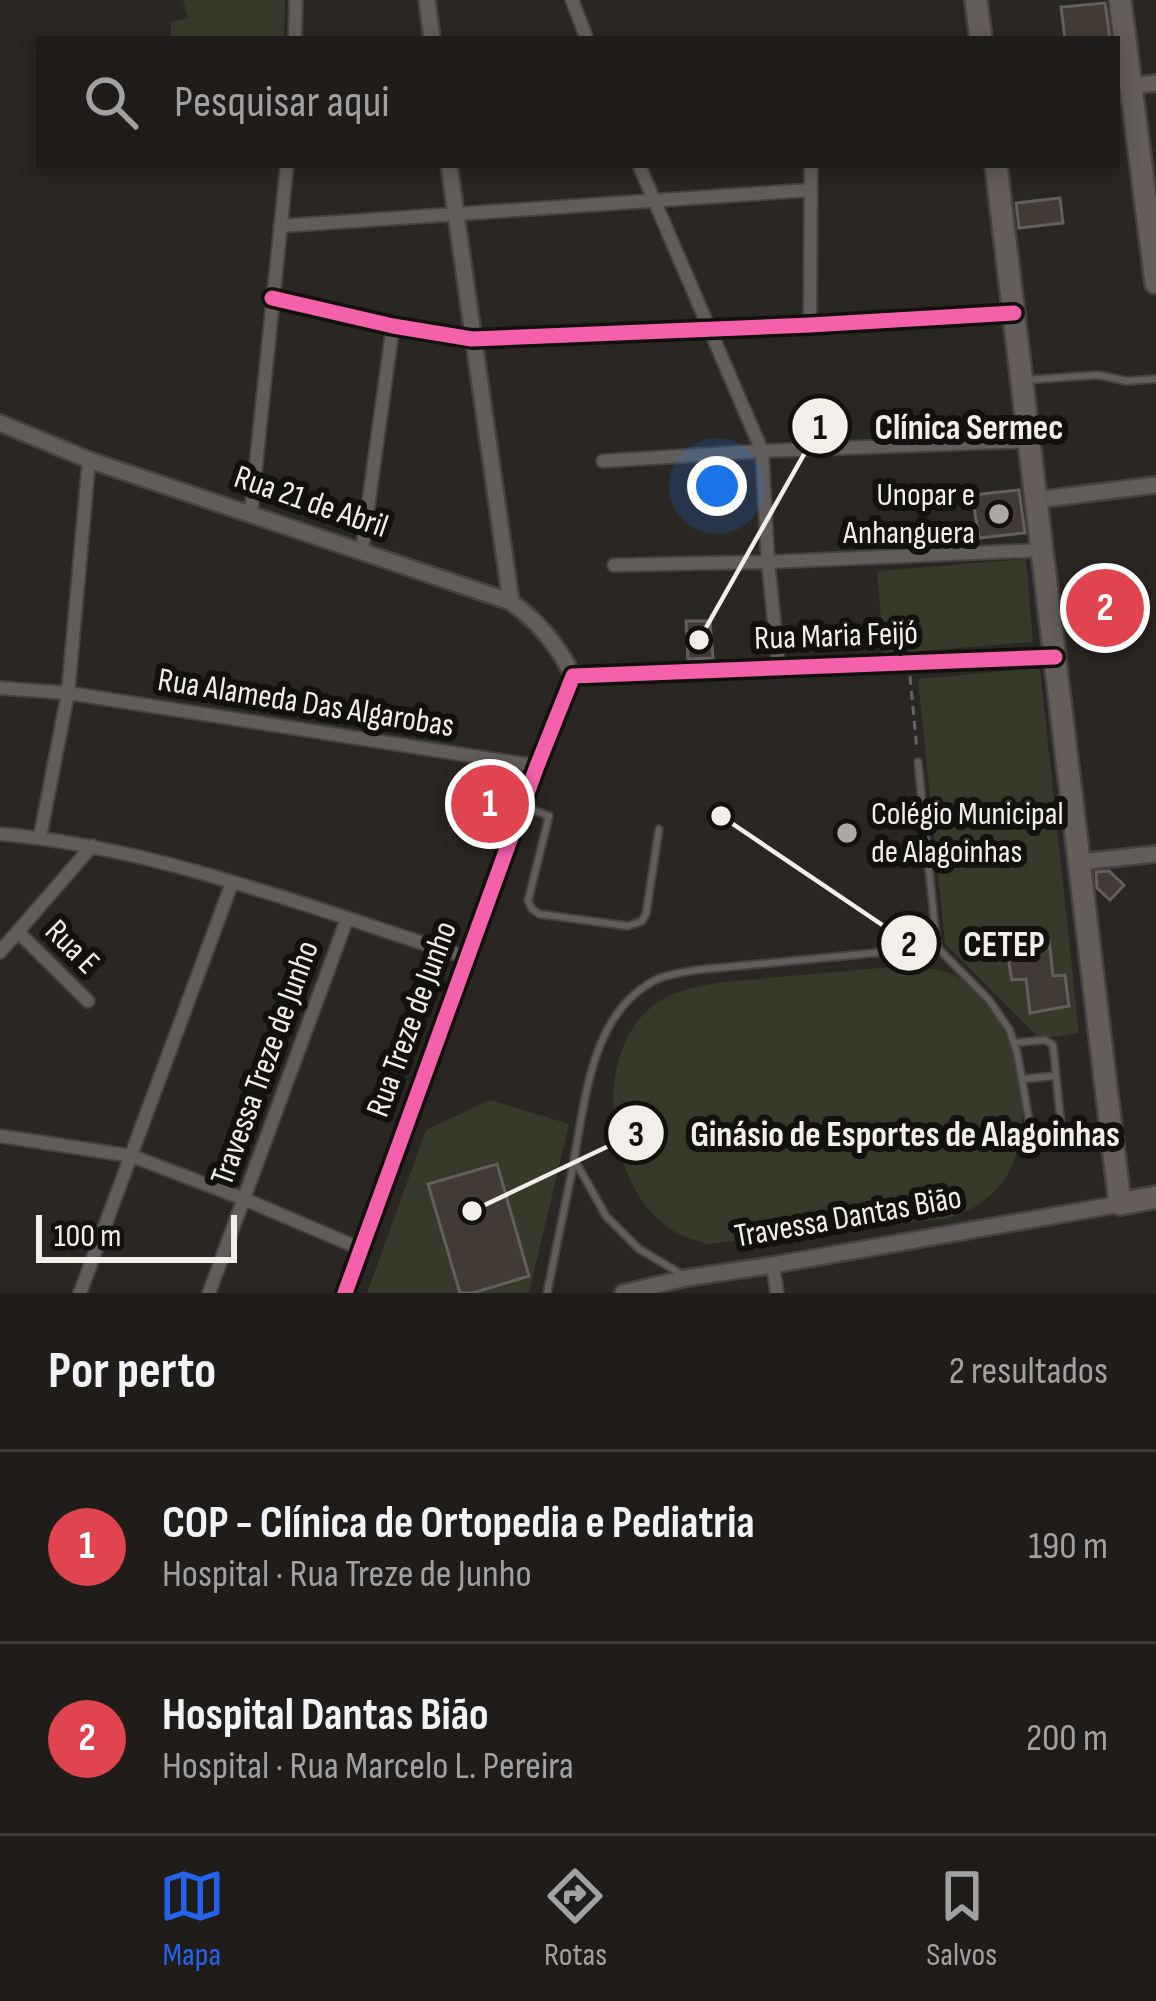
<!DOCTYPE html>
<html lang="pt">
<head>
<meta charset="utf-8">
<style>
	body { margin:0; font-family:"Sofia Sans Condensed",sans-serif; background:#2d2927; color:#f1f3f6 }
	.scale { position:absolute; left:36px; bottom:30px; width:201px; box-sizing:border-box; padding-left:12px; border:6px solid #f2eee8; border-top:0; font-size:33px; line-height:42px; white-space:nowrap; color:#f2eee8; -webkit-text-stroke:9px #13110d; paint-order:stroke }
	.you { position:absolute; left:717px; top:486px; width:42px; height:42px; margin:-30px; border:9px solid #fff; border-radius:50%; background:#1a73e8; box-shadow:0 0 0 18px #1a73e833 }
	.badge { display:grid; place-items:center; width:78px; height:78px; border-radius:50%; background:#2563eb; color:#fff; font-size:39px; font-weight:700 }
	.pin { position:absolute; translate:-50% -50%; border:6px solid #fff; box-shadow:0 3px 12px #0006 }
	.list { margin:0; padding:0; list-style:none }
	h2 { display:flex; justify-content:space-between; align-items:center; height:156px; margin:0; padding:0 48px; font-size:51px }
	h2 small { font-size:39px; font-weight:400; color:#a2a1a2 }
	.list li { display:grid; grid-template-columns:78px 1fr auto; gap:36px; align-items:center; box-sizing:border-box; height:192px; padding:0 48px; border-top:3px solid #3d3a39 }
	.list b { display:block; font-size:45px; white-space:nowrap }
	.list p { margin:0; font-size:39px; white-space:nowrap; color:#a2a1a2 }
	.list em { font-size:39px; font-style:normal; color:#a2a1a2 }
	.icon { flex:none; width:66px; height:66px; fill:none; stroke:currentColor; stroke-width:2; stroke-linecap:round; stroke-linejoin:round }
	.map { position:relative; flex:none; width:1156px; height:1293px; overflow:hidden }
	.search { position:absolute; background:#201c1a; box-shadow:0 6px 18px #0003; left:36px; right:36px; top:36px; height:132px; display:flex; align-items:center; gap:30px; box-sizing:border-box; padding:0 42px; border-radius:0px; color:#a2a1a2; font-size:45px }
	.sheet { height:540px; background:#201c1a }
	nav { display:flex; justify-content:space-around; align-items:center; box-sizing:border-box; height:168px; border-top:3px solid #3d3a39; background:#201c1a; font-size:33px; color:#a2a1a2 }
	nav a { display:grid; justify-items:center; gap:6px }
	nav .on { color:#2563eb }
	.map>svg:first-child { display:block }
</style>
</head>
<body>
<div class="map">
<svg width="1156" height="1293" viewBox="0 0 1156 1293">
	<rect width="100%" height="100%" fill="#2a2622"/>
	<path fill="#37392b" d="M183 0H285L284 39H171V22L188 18Z
		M1026 559 1033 642 884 654 877 571Z
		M1040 668 1079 1033 1040 1039 945 944 918 679Z
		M902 966C920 968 940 967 956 976 1015 1008 1042 1122 1006 1177 992 1199 970 1212 946 1219L707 1244C684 1238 666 1229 651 1212 604 1159 594 1042 661 1000 679 989 704 985 724 982Z
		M490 1100 569 1124 529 1293H367L426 1130Z"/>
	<path fill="#423b35" stroke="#645f5c" stroke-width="3" d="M1105 3 1110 39H1065L1061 7Z
		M1060 198 1063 223 1019 228 1016 203Z
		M1019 490 1025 533 979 538 972 495Z
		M686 621H710L713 658 688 659Z
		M480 773 516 779 501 827 469 815Z
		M1109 871 1124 885 1110 900 1097 888 1096 872Z
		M1049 940 1053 976 1065 975 1069 1006 1030 1013 1026 979 1012 980 1006 947Z
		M497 1164 529 1276 473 1293H460L428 1184Z"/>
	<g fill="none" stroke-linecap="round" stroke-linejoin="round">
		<g stroke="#45423f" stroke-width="10">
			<path id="service" d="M1025 380 1098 375 1127 381 1156 379
				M918 762 937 947 989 1000 1009 1029 1017 1052 1031 1131 1053 1132 1059 1130 1061 1125 1053 1045 1045 1040 1014 1043
				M525 807 549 816 528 901 532 909 539 914 628 926 642 921 646 914 659 829
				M1022 1079 1054 1076
				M683 1275 639 1249 606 1216 574 1159C586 1097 592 1008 660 978 670 974 685 972 696 970L937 947
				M547 1293 574 1161"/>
		</g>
		<g stroke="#45423f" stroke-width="16">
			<path id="minor" d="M572 0 587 39
				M295 39 296 0
				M639 165 762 451 768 562 779 668
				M280 226 810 190
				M272 298 393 326 472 339 810 325 1014 313
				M810 325 811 165
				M603 461 762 451 1029 441
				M251 513 287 165
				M362 550 393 326
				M614 565 768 562 1042 550
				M0 688 68 693 537 766
				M0 834C156 847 317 910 466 957
				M40 837 68 693 89 460
				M18 932 88 1001
				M0 952 92 846
				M0 1136 132 1156 244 1199 359 1248
				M773 1265 777 1293
				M80 1293 232 883
				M209 1293 347 919"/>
		</g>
		<g stroke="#45423f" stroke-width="20">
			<path id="tertiary" d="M427 0 432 39
				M1132 86 1156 83
				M449 165 511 602
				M0 423 89 460 511 602C539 622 558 645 573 676
				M1036 500 1156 485
				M1079 862 1156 854
				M345 1293 537 766 573 676 1055 657
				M623 1293 686 1278 773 1265 1120 1204"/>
		</g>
		<g stroke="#45423f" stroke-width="26">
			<path id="primary" d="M976 0 981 39
				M1120 0 1156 283
				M996 165 1120 1204 1156 1197"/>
		</g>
		<path stroke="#676361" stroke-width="3" stroke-dasharray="9 6" stroke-linecap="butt" d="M910 676 917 751"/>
		<use href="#service" stroke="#625d5b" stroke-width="6"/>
		<use href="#minor" stroke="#625d5b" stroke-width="12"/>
		<use href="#tertiary" stroke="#625d5b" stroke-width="15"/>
		<use href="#primary" stroke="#645d59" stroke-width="21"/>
		<g stroke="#13110d" stroke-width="22">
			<path id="cycleway" d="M272 298 393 326 472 339 810 325 1014 313
				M345 1293 537 766 573 676 1055 657"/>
		</g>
		<use href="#cycleway" stroke="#f560ab" stroke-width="15"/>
	</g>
	<g fill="#aca8a3" stroke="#13110d" stroke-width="4.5">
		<circle cx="999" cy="514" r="12"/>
		<circle cx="847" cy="833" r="12"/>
	</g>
	<g text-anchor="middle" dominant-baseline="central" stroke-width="12" stroke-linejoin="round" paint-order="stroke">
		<g font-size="33" fill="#f2eee8" stroke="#13110d" text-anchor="end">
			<text x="975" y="495">Unopar e<tspan x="975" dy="38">Anhanguera</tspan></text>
			<text x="871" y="814" text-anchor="start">Colégio Municipal<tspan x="871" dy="38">de Alagoinhas</tspan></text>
		</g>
		<g font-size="33" fill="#f2eee8" stroke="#13110d">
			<text transform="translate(311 502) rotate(19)">Rua 21 de Abril</text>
			<text transform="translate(836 636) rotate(-2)">Rua Maria Feijó</text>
			<text transform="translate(306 703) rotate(9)">Rua Alameda Das Algarobas</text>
			<text transform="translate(72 947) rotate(45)">Rua E</text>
			<text transform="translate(412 1019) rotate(-70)">Rua Treze de Junho</text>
			<text transform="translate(265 1063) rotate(-70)">Travessa Treze de Junho</text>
			<text transform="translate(848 1217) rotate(-10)">Travessa Dantas Bião</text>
		</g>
	</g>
	<path fill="none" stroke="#f2eee8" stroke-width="4.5" d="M699 640L820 426M721 816L909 943M472 1211L636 1133"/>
	<g fill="#f2eee8" stroke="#13110d" stroke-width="4.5">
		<circle cx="699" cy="640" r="12"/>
		<circle cx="721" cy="816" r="12"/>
		<circle cx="472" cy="1211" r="12"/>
		<circle cx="820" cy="426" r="30"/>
		<circle cx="909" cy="943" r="30"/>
		<circle cx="636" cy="1133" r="30"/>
	</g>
	<g font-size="36" text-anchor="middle" font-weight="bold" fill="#111">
		<text x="820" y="439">1</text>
		<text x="909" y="956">2</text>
		<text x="636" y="1146">3</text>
	</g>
	<g font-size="36" text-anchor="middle" font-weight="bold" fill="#f2eee8" stroke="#13110d" stroke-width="12" stroke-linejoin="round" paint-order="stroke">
		<text x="969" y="439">Clínica Sermec</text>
		<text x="1004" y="956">CETEP</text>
		<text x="905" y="1146">Ginásio de Esportes de Alagoinhas</text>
	</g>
</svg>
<div class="scale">100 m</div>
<div class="you"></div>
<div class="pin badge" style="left:490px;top:804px;background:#e0444e">1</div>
<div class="pin badge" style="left:1105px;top:608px;background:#e0444e">2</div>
<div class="search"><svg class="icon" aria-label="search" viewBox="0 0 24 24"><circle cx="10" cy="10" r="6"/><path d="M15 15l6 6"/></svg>Pesquisar aqui</div>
</div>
<section class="sheet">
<h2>Por perto<small>2 resultados</small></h2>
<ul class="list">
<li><span class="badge" style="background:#e0444e">1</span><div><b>COP - Clínica de Ortopedia e Pediatria</b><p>Hospital · Rua Treze de Junho</p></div><em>190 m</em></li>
<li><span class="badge" style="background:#e0444e">2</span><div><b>Hospital Dantas Bião</b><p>Hospital · Rua Marcelo L. Pereira</p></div><em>200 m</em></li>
</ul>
</section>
<nav>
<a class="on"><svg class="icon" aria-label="map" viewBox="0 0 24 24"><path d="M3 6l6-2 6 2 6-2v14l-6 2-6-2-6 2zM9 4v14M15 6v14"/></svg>Mapa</a>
<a><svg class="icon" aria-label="directions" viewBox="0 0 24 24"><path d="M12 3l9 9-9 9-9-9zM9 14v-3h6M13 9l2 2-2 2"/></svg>Rotas</a>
<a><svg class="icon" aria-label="saved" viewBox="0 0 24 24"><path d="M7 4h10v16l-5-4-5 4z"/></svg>Salvos</a>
</nav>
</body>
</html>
